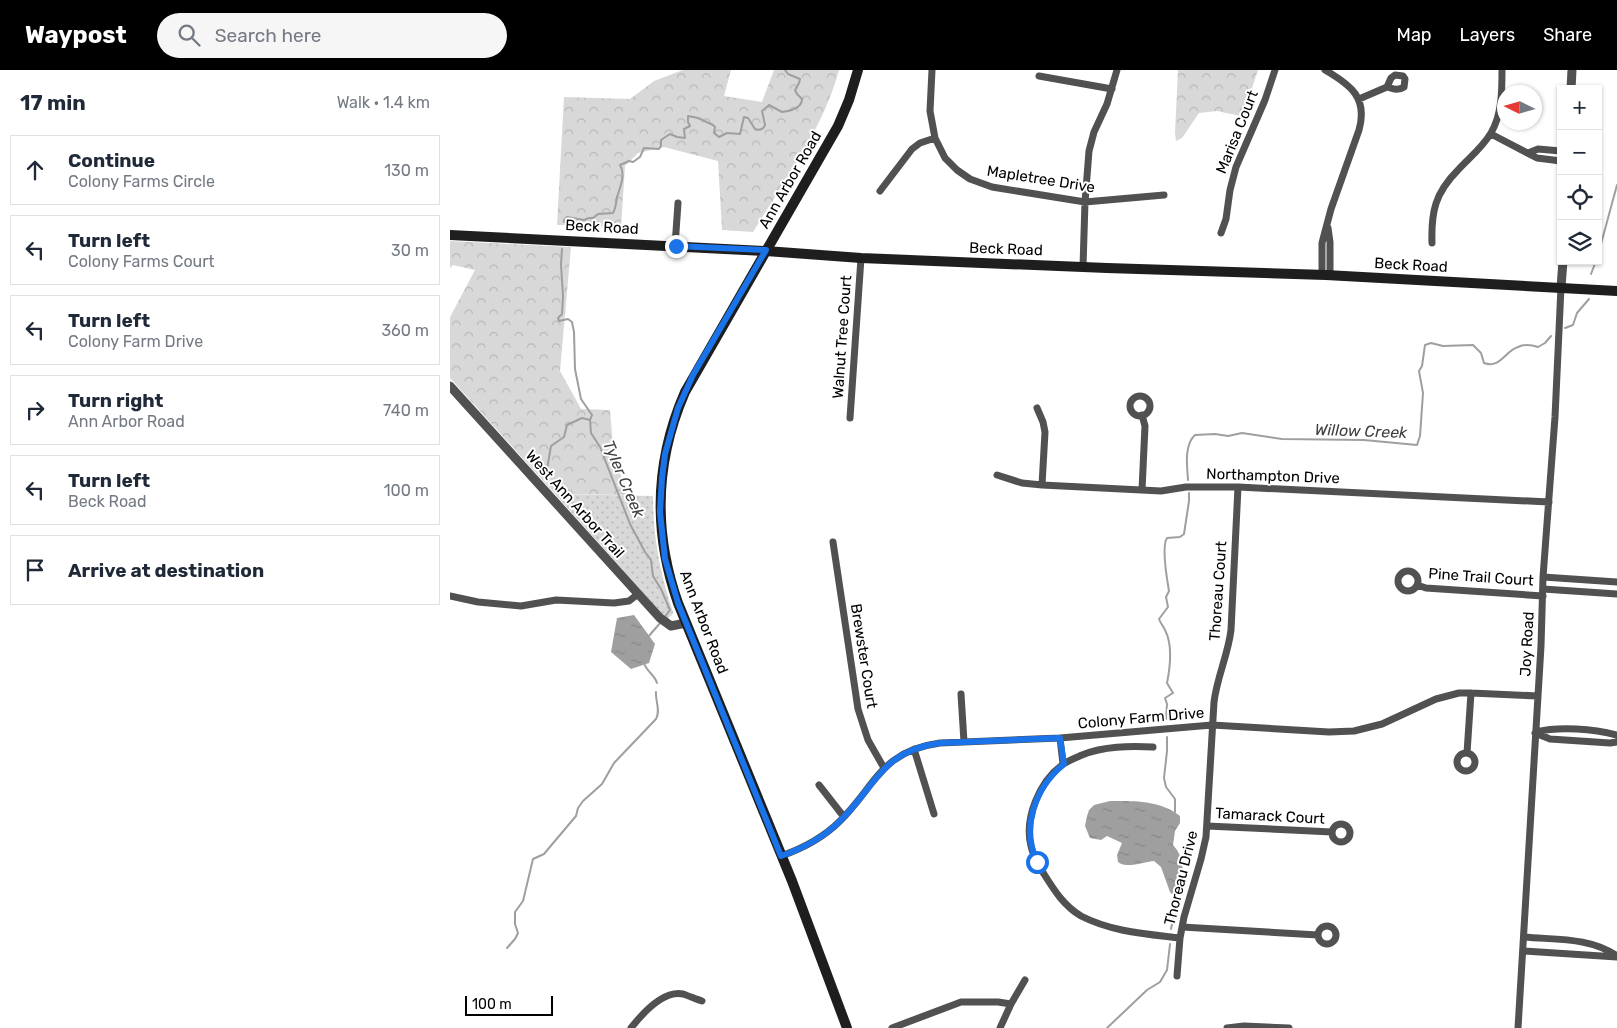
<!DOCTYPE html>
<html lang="en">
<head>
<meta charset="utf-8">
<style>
	body { margin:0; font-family:Rubik,sans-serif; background:#f6f6f7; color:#1f2937 }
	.controls { position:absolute; right:15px; top:15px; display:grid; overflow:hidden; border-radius:0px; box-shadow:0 1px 4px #0004 }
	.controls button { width:45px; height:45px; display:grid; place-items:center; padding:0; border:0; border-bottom:1px solid #e0e1e3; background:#fff; color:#1f2937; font:25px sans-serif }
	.compass { position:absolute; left:1047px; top:15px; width:45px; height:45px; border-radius:50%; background:#fff; box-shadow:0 1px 4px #0004; rotate:275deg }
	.scale { position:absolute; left:15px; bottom:12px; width:88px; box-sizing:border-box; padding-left:5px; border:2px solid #000; border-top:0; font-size:14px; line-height:18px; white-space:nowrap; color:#000; -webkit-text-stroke:4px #fff; paint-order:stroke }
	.stop { position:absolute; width:15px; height:15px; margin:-11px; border:4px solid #1a73e8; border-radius:50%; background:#fff }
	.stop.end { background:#1a73e8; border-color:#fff; box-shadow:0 1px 5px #0008 }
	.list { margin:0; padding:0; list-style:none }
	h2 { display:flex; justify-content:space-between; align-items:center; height:65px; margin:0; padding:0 20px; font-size:21px }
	h2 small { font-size:16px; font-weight:400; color:#747a83 }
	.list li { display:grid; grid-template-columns:32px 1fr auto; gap:15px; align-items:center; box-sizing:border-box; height:70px; margin:0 10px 10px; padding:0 10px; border:1px solid #e0e1e3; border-radius:0px }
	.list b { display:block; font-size:19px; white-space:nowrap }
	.list p { margin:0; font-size:16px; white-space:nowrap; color:#747a83 }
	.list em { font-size:16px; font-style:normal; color:#747a83 }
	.icon { flex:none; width:28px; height:28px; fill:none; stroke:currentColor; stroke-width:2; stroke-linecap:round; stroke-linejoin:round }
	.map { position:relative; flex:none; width:1167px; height:958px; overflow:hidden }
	header { display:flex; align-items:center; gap:30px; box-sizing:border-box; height:70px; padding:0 25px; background:#000; color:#fff }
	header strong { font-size:24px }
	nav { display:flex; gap:28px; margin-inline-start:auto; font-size:18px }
	.search { width:350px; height:45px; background:#f6f6f7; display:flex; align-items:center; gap:12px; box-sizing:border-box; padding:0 18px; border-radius:28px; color:#747a83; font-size:19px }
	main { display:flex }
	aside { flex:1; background:#fff }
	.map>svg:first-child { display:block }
</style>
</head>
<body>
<header>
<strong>Waypost</strong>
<div class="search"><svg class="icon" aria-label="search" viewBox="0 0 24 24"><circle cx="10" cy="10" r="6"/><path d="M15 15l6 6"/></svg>Search here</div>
<nav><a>Map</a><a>Layers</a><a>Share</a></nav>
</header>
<main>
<aside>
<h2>17 min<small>Walk · 1.4 km</small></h2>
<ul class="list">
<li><svg class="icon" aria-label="ahead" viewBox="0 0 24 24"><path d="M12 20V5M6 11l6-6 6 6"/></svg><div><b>Continue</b><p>Colony Farms Circle</p></div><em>130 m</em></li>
<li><svg class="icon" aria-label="left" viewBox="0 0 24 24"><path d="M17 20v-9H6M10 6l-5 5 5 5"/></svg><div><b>Turn left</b><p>Colony Farms Court</p></div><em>30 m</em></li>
<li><svg class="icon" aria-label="left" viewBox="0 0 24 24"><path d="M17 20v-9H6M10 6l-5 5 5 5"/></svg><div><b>Turn left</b><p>Colony Farm Drive</p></div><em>360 m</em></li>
<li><svg class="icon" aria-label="right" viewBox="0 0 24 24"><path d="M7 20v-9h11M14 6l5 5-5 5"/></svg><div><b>Turn right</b><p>Ann Arbor Road</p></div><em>740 m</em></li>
<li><svg class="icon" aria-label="left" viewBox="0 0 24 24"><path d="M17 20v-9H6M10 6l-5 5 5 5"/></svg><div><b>Turn left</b><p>Beck Road</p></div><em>100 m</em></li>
<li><svg class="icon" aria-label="arrive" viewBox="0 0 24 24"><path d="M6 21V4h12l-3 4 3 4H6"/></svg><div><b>Arrive at destination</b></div></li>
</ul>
</aside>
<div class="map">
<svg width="1167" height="958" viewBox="0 0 1167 958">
	<defs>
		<pattern id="forest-crowns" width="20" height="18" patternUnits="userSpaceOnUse" patternTransform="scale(1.25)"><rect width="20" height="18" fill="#d8d8d8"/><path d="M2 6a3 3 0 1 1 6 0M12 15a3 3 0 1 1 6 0" fill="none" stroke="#b8b8b8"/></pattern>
		<pattern id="park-dots" width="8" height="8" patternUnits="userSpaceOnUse" patternTransform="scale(1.25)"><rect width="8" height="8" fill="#d8d8d8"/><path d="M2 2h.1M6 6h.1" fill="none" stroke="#b8b8b8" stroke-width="1.8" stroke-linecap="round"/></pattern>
		<pattern id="water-ripples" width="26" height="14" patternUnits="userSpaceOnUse" patternTransform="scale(1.25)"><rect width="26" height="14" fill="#9f9f9f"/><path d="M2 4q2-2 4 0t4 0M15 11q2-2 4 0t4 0" fill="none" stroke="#878787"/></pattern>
	</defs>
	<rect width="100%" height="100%" fill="#fff"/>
	<path fill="url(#forest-crowns)" d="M233 0H281L274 26 312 32 324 0H389C373 59 335 110 303 162L272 160 268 91 214 77 188 83 175 96 171 157 107 155 114 27 180 29 204 11Z
		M728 0H808L796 36 790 46 767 41 749 43 732 68 726 71 725 63Z
		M0 171 121 177 110 301 131 339 160 340 163 376 176 425 105 424 0 308V247L25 200 3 195 0 198Z"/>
	<path fill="url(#park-dots)" d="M105 424 203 426C203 468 210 503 223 542L222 545 218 548H216Z"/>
	<path fill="url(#water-ripples)" d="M184 545 205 574 199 593 181 599 161 582 167 548Z
		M660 731C684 731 710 730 730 746V753L725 761 723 775C738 791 732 811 727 830L720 822 711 797 704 791C693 792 677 799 668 792L667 785 672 773 657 766 651 770 640 768 635 756 637 746 639 740 644 735Z"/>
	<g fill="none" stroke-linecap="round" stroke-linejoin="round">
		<path stroke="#9f9f9f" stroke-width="2" d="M114 152V150L117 147 134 150 139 148H143L148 144 163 143C166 138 166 133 167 127 170 117 176 105 170 95L179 91 183 92 190 87 194 78 209 79 211 76V70L220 64 227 67 235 68 234 59 240 56 238 52V46L248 48 263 55 265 57 264 63 269 67 277 63 290 64 294 47 298 48 305 59C309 61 314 59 315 55L312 41 319 35 332 42C340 41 352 38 352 29L347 24 345 20 349 13 350 9 338 4 335 0
			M112 179 111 195 113 226 112 244 108 248 109 251 118 249 122 252 124 262 125 299 131 329 142 345 140 350 141 363 150 377 180 454 195 482 201 490 203 506 211 519 220 540 214 548
			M1148 185 1167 115
			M1141 204 1146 191
			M1115 258 1123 255 1127 243 1139 229
			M90 405 97 399 101 376 114 367 117 355 132 348 140 350
			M738 410C737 396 734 375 745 365L765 364 778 366 792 363 832 369 914 370 967 375 970 366 973 323 969 301 972 296 975 275 981 273 993 276 1023 275 1031 283 1034 293C1050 299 1055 281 1068 277 1074 274 1082 275 1088 277L1095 273 1101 266
			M198 567 211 552
			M194 593C196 601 205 605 207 613
			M716 649 717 634 715 628 723 623 717 613C720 598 723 575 715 560 713 556 711 554 709 549L718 537 716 527 719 521C717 509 711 477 717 468L730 467 734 464 739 431V423
			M717 667V681L714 708 716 717 725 729V742
			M721 859 727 830
			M57 878 65 869 68 863 65 854V842L73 831 83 789 94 784 99 778 126 746 128 738 133 731 152 714 164 693 206 649C211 641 205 630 206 622
			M657 958 697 920 710 912 717 900 720 874"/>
		<path stroke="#515151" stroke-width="7" d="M482 0 480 41 485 68 495 88 507 100 520 109 542 117 635 132 714 125
			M589 6 662 19
			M909 29 937 17 941 8 945 5 953 6 955 9 954 17C948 21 943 19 937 17
			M1041 64 1087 88 1111 91
			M1078 83 1088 79 1111 81
			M430 121 462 79 470 73 485 68
			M878 158 880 172V205
			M771 163 776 149 780 120 786 97 815 30 825 0
			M982 173C981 142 985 123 1008 100 1019 88 1032 78 1041 63 1052 44 1052 22 1052 0
			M225 176 228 133
			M633 197 635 132 639 81 644 62 657 34 667 0
			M872 205V173L881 139 909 60C918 28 901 15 875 0
			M680 336a10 10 0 1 1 20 0a10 10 0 1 1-20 0Z
			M587 338 593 352 595 362 592 415
			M400 348 411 188
			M547 405 572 413 592 415 711 421 736 417H788L1099 432
			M692 420 695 356 692 345
			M383 472 408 639 418 670 434 698
			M948 511a10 10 0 1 1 20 0a10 10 0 1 1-20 0Z
			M1093 507 1167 512
			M967 515 976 518 1093 526
			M1093 519 1167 524
			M0 526 28 532 71 536 106 530 164 533 179 531 188 524
			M511 624 514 672
			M1086 662C1109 656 1144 659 1167 665
			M1085 663 1100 669 1160 673 1167 672
			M610 668 613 694
			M703 677C679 676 654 676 632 685 625 688 617 691 612 695 589 712 574 749 581 776 583 786 589 795 594 804 604 820 614 836 631 846 662 862 697 864 730 868
			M464 679 484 744
			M1017 683 1021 623
			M1007 692a9 9 0 1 1 18 0a9 9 0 1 1-18 0Z
			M369 715 394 747
			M882 763a9 9 0 1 1 18 0a9 9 0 1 1-18 0Z
			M757 756 882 762
			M331 786C354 778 373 768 390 751 426 715 431 681 490 673L610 668 762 655 879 662 904 661 932 654 986 629 1009 623H1021L1088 626
			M868 865a9 9 0 1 1 18 0a9 9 0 1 1-18 0Z
			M732 857 868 865
			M1074 867C1106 870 1140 867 1167 886
			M1073 881 1167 887
			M727 906 730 868 734 847 751 789 756 767 764 632C767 607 778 585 781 560L788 417
			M181 958C192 944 213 920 233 924 239 926 246 929 252 931
			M442 958 511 932H548L561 934
			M550 958 561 934 575 910
			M777 958 794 956 839 958
			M1068 958 1091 576 1093 507 1105 347 1111 217"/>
		<path stroke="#515151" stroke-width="9" d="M1121 19 1122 0
			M1111 217 1113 191
			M0 316 210 548 221 556 236 553"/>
		<path stroke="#1e1e1e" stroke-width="10" d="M0 165 316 181 411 188 657 198 876 205 1167 221
			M397 958 342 811 228 533C203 462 205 391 235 322L388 56 399 30 408 0"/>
	</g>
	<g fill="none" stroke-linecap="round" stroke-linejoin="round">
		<path stroke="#1a73e8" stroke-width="6" d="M226 176 316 180 243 305 228 338 215 384 212 408 210 442 215 489 228 533 331 786C354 778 373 768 390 751 426 716 431 681 490 673L610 668 614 694C585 718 571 757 587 792"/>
	</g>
	<g text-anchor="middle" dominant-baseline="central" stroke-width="4" stroke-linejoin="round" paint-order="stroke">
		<g font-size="15" fill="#000" stroke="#fff">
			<text transform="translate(787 62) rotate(-68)">Marisa Court</text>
			<text transform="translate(591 109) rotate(9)">Mapletree Drive</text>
			<text transform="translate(340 110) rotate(-60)">Ann Arbor Road</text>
			<text transform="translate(152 157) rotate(3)">Beck Road</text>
			<text transform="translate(556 179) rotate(2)">Beck Road</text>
			<text transform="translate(961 195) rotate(3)">Beck Road</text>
			<text transform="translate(392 267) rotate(-86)">Walnut Tree Court</text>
			<text transform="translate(823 406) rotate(2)">Northampton Drive</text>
			<text transform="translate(125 434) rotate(48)">West Ann Arbor Trail</text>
			<text transform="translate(1031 507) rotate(4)">Pine Trail Court</text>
			<text transform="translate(768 521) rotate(-86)">Thoreau Court</text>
			<text transform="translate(254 552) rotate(69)">Ann Arbor Road</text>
			<text transform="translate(1077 574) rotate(-87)">Joy Road</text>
			<text transform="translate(414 586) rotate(81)">Brewster Court</text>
			<text transform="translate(691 648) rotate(-5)">Colony Farm Drive</text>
			<text transform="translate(820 746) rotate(3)">Tamarack Court</text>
			<text transform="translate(731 808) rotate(-76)">Thoreau Drive</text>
		</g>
		<g font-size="16" font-style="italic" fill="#404040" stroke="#fff">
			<text transform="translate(911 361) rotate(2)">Willow Creek</text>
			<text transform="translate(174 409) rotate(67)">Tyler Creek</text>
		</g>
	</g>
</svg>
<div class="controls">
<button>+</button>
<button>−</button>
<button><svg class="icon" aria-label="locate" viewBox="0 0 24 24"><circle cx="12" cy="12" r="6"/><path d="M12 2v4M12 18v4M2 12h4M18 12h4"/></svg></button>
<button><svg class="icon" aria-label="layers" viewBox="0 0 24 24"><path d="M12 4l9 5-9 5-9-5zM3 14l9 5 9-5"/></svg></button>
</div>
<svg class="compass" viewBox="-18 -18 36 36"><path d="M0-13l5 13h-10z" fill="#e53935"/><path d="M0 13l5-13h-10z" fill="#747a83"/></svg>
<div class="scale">100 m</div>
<div class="stop" style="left:587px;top:792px"></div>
<div class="stop end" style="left:226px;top:176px"></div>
</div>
</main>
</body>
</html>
